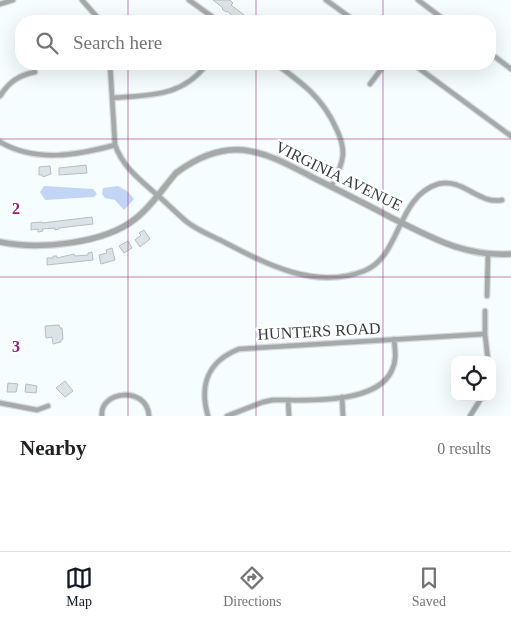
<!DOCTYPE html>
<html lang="en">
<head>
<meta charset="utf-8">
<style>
	body { margin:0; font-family:"Times New Roman",serif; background:#f6f6f6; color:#202124 }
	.controls { position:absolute; right:15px; bottom:15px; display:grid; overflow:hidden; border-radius:10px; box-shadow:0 5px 20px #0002 }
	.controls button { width:45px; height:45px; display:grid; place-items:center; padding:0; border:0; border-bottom:1px solid #e0e0e0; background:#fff; color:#202124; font:25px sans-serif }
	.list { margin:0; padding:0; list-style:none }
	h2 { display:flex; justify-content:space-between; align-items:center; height:65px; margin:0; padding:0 20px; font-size:21px }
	h2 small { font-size:16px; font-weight:400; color:#757577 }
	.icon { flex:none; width:28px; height:28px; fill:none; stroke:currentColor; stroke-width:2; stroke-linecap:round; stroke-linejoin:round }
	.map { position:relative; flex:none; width:511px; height:416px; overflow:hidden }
	.search { position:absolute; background:#fff; box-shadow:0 5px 20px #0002; left:15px; right:15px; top:15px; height:55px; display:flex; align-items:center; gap:12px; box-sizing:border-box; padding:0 18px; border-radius:20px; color:#757577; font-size:19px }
	.sheet { height:135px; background:#fff }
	nav { display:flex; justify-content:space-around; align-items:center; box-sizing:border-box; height:70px; border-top:1px solid #e0e0e0; background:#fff; font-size:14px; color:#757577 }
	nav a { display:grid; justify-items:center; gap:2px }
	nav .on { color:#111827 }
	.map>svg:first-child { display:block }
</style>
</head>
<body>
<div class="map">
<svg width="511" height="416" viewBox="0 0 511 416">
	<rect width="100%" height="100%" fill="#f5fdff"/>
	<path fill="#c2d5f6" d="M44 186 93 189 97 194 94 197 45 200 40 192Z
		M118 186 127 191 134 199 124 210 115 200 105 198 102 194 103 188Z"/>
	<path fill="#dbe3e9" stroke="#b6bec3" d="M213 0H230L233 3 231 5 252 21H238L227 11 226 12 222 9 223 8Z
		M86 165 87 173 59 175V168Z
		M50 166 51 174 43 177 42 175H39V167Z
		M92 217 93 224 59 228V229L55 230V228L42 229 43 231 38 232V229L31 230V223L42 222V223Z
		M144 230 150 239 140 247 135 240 141 235 139 233Z
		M128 241 132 248 124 253 119 246Z
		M112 248 115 260 101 264 99 255 107 253 106 250Z
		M92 252 93 260 47 265V258H53V256H57V258L74 254 75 256 88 255V253Z
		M59 325 60 328H62L63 339 61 340V342L53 344 52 337 46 338 45 326Z
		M65 381 73 391 65 397 56 388Z
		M8 383 18 384 16 392H7Z
		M26 384 37 386 36 393 25 392Z"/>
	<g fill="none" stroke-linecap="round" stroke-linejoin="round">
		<g stroke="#d3dadc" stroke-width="7">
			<path id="minor" d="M82 0 97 17 99 21
				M189 0 218 21
				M326 0 355 21
				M418 0 446 21
				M0 4 13 0
				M490 53 511 69
				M110 64 115 145C123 167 139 179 156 194 167 203 176 213 187 222 197 230 212 236 224 242 266 264 315 290 364 271 401 257 396 197 438 184 462 177 479 205 502 200
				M276 64C302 83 322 97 336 128 340 136 343 145 343 154 342 166 337 176 331 187
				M413 64 511 136
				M370 84 385 64
				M0 96C9 82 19 75 35 72
				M113 98C151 95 182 97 207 64
				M0 142C36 163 78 155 115 145
				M487 296 488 254
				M485 311V334L488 360
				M342 397 343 416
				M288 400 289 416
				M0 403 37 410 48 406
				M102 416C99 391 147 385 149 416
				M208 416C199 385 208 361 239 349L485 334
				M227 416 263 402 273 400C305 400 377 405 392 370 397 360 395 350 394 339
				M470 416 482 397"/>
		</g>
		<g stroke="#d3dadc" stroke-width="8">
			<path id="tertiary" d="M0 242C38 250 104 244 135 219 151 207 163 188 176 173 196 158 218 148 243 150 269 153 291 166 314 178 340 191 366 204 392 218 433 238 464 257 511 254"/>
		</g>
		<use href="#minor" stroke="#a5aaa9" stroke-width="4.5"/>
		<use href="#tertiary" stroke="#a5aaa9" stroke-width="5.5"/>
	</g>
	<path fill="none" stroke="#93207f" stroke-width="1" stroke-opacity="0.55" d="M128 0V21M256 0V21M383 0V21M128 64V416M256 64V416M383 64V416M0 139H511M0 277H511"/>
	<g text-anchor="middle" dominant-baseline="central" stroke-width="4.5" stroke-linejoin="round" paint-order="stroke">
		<g font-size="16" fill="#373b3c" stroke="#fff">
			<text transform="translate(339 176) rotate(26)">VIRGINIA AVENUE</text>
			<text transform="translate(319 331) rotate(-3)">HUNTERS ROAD</text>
		</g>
	</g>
	<g font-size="16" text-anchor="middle" font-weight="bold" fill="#93207f" stroke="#fff" stroke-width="4.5" stroke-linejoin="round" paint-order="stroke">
		<text x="16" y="214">2</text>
		<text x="16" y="352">3</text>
	</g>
</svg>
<div class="controls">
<button><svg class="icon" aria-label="locate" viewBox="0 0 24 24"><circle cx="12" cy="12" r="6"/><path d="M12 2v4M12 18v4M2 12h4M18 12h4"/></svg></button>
</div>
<div class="search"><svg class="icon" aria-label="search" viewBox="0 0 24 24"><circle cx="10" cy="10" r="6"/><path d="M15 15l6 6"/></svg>Search here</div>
</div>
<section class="sheet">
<h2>Nearby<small>0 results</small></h2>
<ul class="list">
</ul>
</section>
<nav>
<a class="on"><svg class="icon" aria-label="map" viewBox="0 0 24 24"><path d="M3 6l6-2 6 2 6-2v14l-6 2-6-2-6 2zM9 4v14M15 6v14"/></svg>Map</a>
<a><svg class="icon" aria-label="directions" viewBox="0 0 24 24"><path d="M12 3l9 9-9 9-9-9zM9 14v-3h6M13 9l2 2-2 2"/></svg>Directions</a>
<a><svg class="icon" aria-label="saved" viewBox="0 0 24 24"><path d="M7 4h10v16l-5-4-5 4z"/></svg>Saved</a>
</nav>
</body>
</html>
